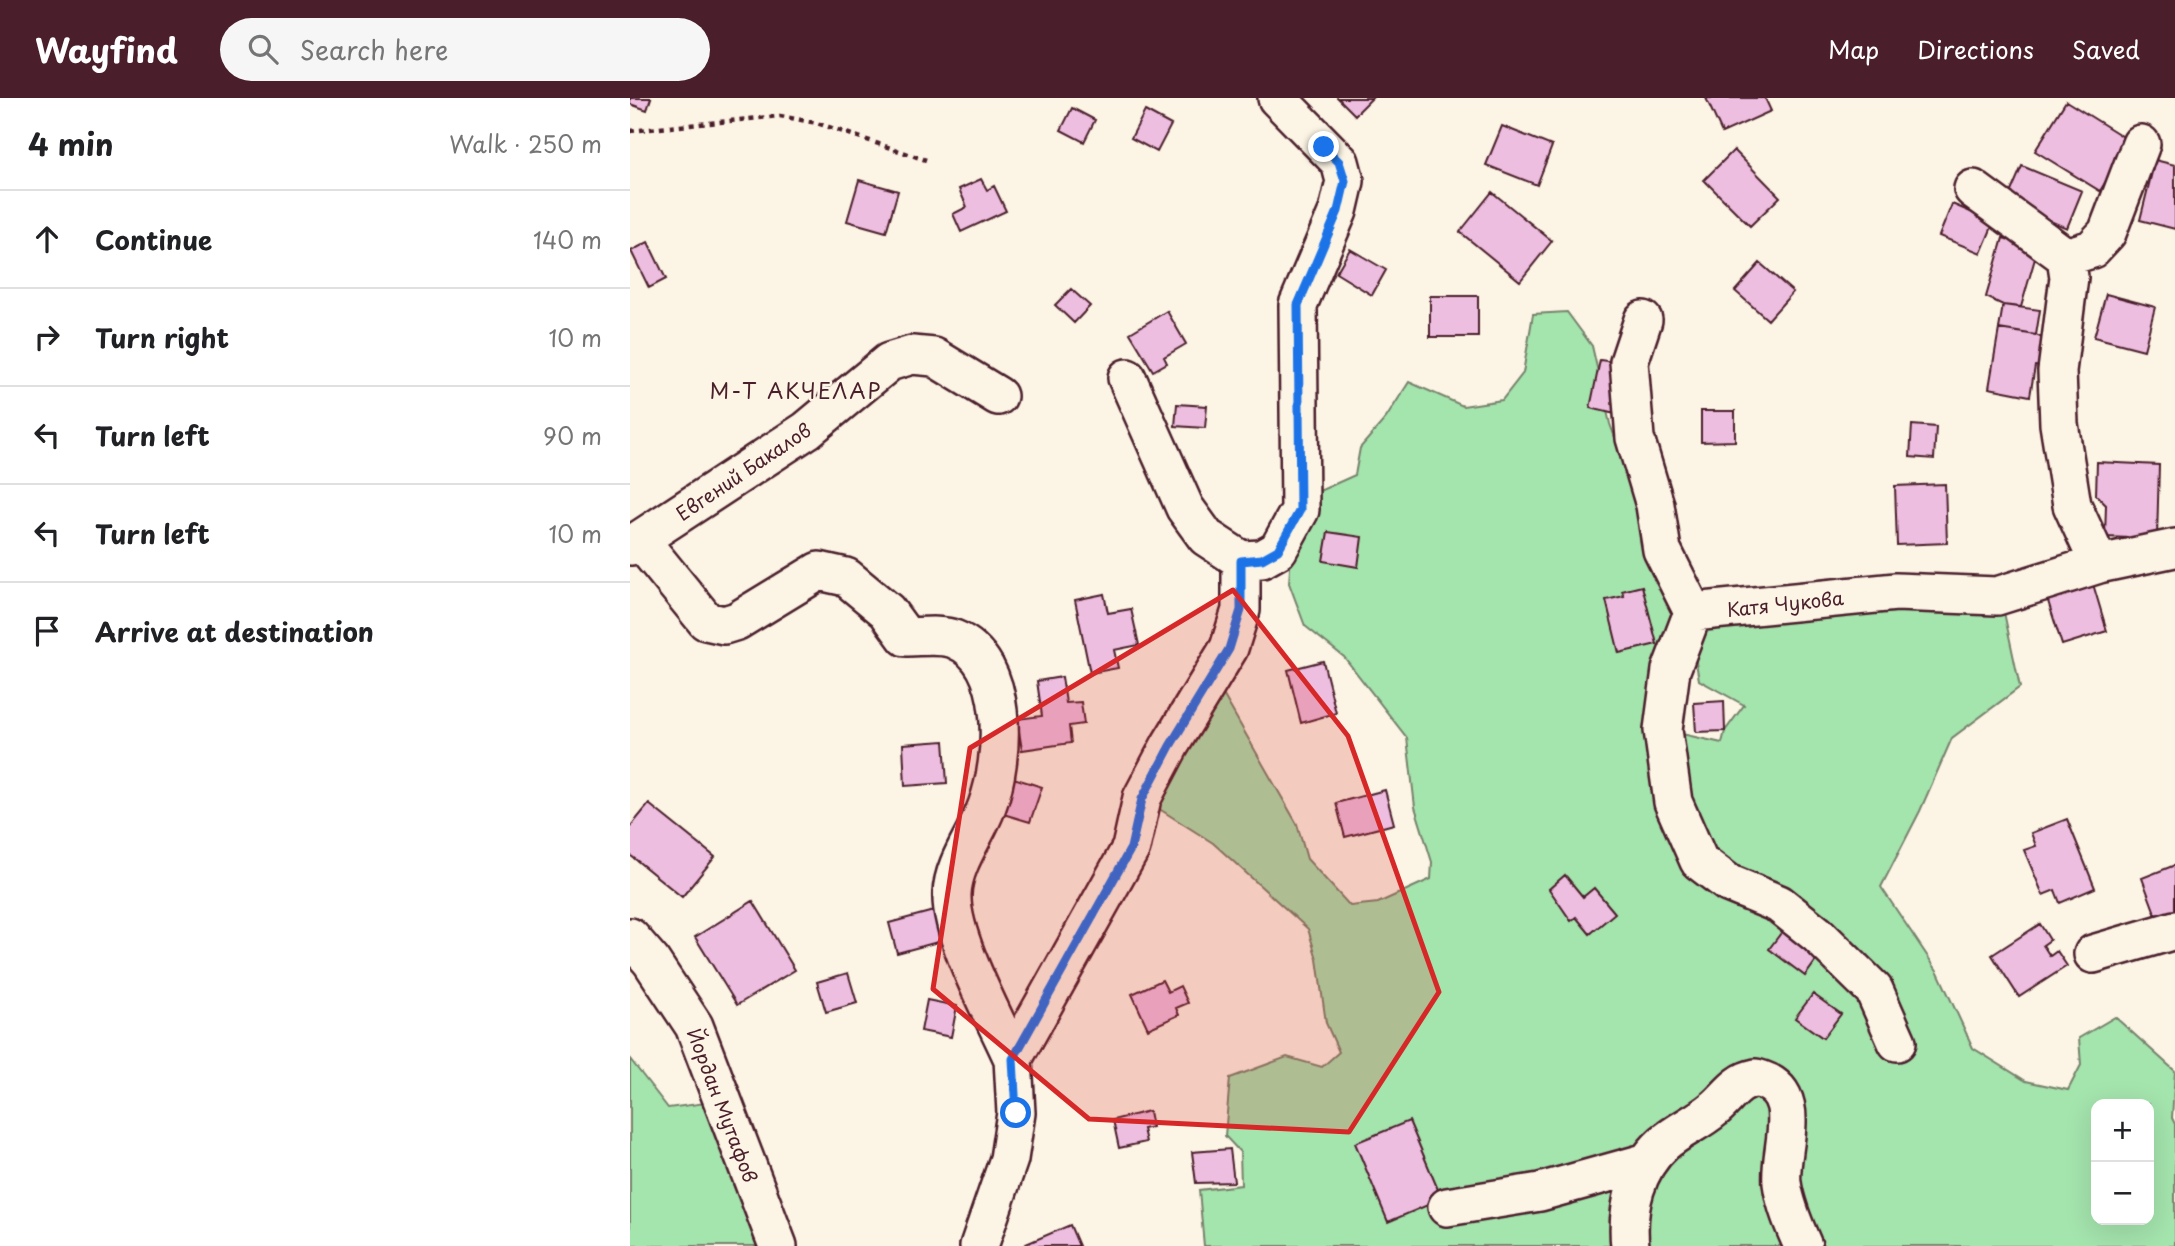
<!DOCTYPE html>
<html lang="en">
<head>
<meta charset="utf-8">
<style>
	body { margin:0; font-family:"Playpen Sans",sans-serif; background:#f6f6f6; color:#202124 }
	.controls { position:absolute; right:21px; bottom:21px; display:grid; overflow:hidden; border-radius:14px; box-shadow:0 7px 28px #0002 }
	.controls button { width:63px; height:63px; display:grid; place-items:center; padding:0; border:0; border-bottom:2px solid #e0e0e0; background:#fff; color:#202124; font:35px sans-serif }
	.stop { position:absolute; width:21px; height:21px; margin:-16px; border:5px solid #1a73e8; border-radius:50%; background:#fff }
	.stop.end { background:#1a73e8; border-color:#fff; box-shadow:0 2px 7px #0008 }
	.list { margin:0; padding:0; list-style:none }
	h2 { display:flex; justify-content:space-between; align-items:center; height:91px; margin:0; padding:0 28px; font-size:30px }
	h2 small { font-size:23px; font-weight:400; color:#757577 }
	.list li { display:grid; grid-template-columns:46px 1fr auto; gap:21px; align-items:center; box-sizing:border-box; height:98px; padding:0 28px; border-top:2px solid #e0e0e0 }
	.list b { display:block; font-size:26px; white-space:nowrap }
	.list em { font-size:23px; font-style:normal; color:#757577 }
	.icon { flex:none; width:38px; height:38px; fill:none; stroke:currentColor; stroke-width:2; stroke-linecap:round; stroke-linejoin:round }
	.map { position:relative; flex:none; width:1545px; height:1148px; overflow:hidden }
	header { display:flex; align-items:center; gap:42px; box-sizing:border-box; height:98px; padding:0 35px; background:#4a1f2b; color:#fff }
	header strong { font-size:33px }
	nav { display:flex; gap:38px; margin-inline-start:auto; font-size:24px }
	.search { width:490px; height:63px; background:#f6f6f6; display:flex; align-items:center; gap:18px; box-sizing:border-box; padding:0 24px; border-radius:38px; color:#757577; font-size:26px }
	main { display:flex }
	aside { flex:1; background:#fff }
	.map>svg:first-child { display:block }
</style>
</head>
<body>
<header>
<strong>Wayfind</strong>
<div class="search"><svg class="icon" aria-label="search" viewBox="0 0 24 24"><circle cx="10" cy="10" r="6"/><path d="M15 15l6 6"/></svg>Search here</div>
<nav><a>Map</a><a>Directions</a><a>Saved</a></nav>
</header>
<main>
<aside>
<h2>4 min<small>Walk · 250 m</small></h2>
<ul class="list">
<li><svg class="icon" aria-label="ahead" viewBox="0 0 24 24"><path d="M12 20V5M6 11l6-6 6 6"/></svg><div><b>Continue</b></div><em>140 m</em></li>
<li><svg class="icon" aria-label="right" viewBox="0 0 24 24"><path d="M7 20v-9h11M14 6l5 5-5 5"/></svg><div><b>Turn right</b></div><em>10 m</em></li>
<li><svg class="icon" aria-label="left" viewBox="0 0 24 24"><path d="M17 20v-9H6M10 6l-5 5 5 5"/></svg><div><b>Turn left</b></div><em>90 m</em></li>
<li><svg class="icon" aria-label="left" viewBox="0 0 24 24"><path d="M17 20v-9H6M10 6l-5 5 5 5"/></svg><div><b>Turn left</b></div><em>10 m</em></li>
<li><svg class="icon" aria-label="arrive" viewBox="0 0 24 24"><path d="M6 21V4h12l-3 4 3 4H6"/></svg><div><b>Arrive at destination</b></div></li>
</ul>
</aside>
<div class="map">
<svg width="1545" height="1148" viewBox="0 0 1545 1148">
	<rect width="100%" height="100%" fill="#fcf5e5"/>
	<filter id="ink" filterUnits="userSpaceOnUse"><feTurbulence type="fractalNoise" baseFrequency=".0143" numOctaves="2"/><feDisplacementMap in="SourceGraphic" scale="14" xChannelSelector="R" yChannelSelector="G"/><feConvolveMatrix kernelMatrix="1 2 1 2 8 2 1 2 1" color-interpolation-filters="sRGB"/></filter>
	<g filter="url(#ink)">
		<path fill="#a4e4ad" stroke="#77826c" stroke-width="2" fill-rule="evenodd" d="M937 214 962 248 980 326 1015 420 1054 512 1034 632 1092 645 1095 633 1114 607 1069 582 1065 559 1078 528 1283 505H1372L1390 589 1322 640 1290 713 1251 789 1308 874 1343 950 1396 983 1438 992 1451 967 1449 940 1485 919 1545 973 1542 1020 1545 1026V1148H574L569 1092 611 1087 610 1054 595 1038 600 980 657 959 692 969 709 954 696 925 687 861 678 831 583 745 512 700 582 577 667 726 677 761 720 808 748 805 801 781 802 764 785 709 777 640 714 559 675 528 659 485 661 456 687 394 725 377 730 350 756 320 779 284 833 308 872 302 893 275 903 216ZM1466 1006H1519V1122H1466Z
			M0 961 38 1010 106 1001 167 1148H0Z"/>
		<path fill="#eebee0" stroke="#4a1f2b" stroke-width="2" d="M0 0H21L17 12 0 6Z
			M708 0H742L725 17Z
			M1076 0H1135L1141 13 1092 35Z
			M1436 3 1500 43 1470 93 1405 53Z
			M442 10 465 22 454 44 431 32Z
			M515 13 541 27 527 54 501 40Z
			M872 28 922 48 907 87 856 67Z
			M1104 52 1150 99 1120 128 1074 82Z
			M1525 62 1545 67V131L1510 122Z
			M1392 68 1452 93 1437 130 1376 105Z
			M351 81 357 92 364 88 376 113 331 134 323 116 337 109 329 91Z
			M229 82 268 93 256 134 217 123Z
			M862 94 922 143 890 183 830 134Z
			M1322 106 1364 124 1351 155 1309 138Z
			M1373 140 1408 150 1391 209 1373 207 1356 199Z
			M18 144 36 181 19 190 1 153Z
			M720 151 756 172 742 197 706 175Z
			M1130 165 1163 194 1138 222 1105 193Z
			M441 191 460 208 444 225 425 207Z
			M1476 196 1525 209 1514 252 1464 239Z
			M800 198H848V239H800Z
			M1373 207 1410 212 1406 237 1369 231Z
			M537 213 556 246 534 259 537 265 523 273 500 235Z
			M1369 231 1406 237 1419 243 1415 269 1405 268 1400 298 1359 290Z
			M970 262 984 264 981 279 992 281 985 316 960 310Z
			M547 306 577 308 575 330 545 328Z
			M1071 313H1105V343L1071 344Z
			M1282 327 1306 329 1304 361 1280 359Z
			M1467 364 1529 367 1527 441 1475 439 1476 407 1466 397Z
			M1315 386 1317 445 1267 447 1265 388Z
			M698 434 732 439 728 469 693 463Z
			M1463 486 1477 533 1432 547 1417 500Z
			M1012 488 1027 546 989 555 976 502 994 498 992 493Z
			M474 496 478 515 501 511 509 547 484 552 488 570 460 575 445 502Z
			M693 563 706 615 671 625 658 572Z
			M432 579 436 605 451 604 454 626 439 628 441 645 392 652 387 621 412 618 407 583Z
			M1094 603 1095 633 1066 634 1064 605Z
			M314 643 317 685 275 688 273 646Z
			M374 677 412 689 400 724 363 713Z
			M755 692 764 726 715 739 706 705Z
			M19 706 85 759 52 799 0 757V729Z
			M1437 721 1465 790 1430 805 1425 792 1413 797 1394 752 1406 748 1401 735Z
			M1545 767V817L1528 823 1512 780Z
			M935 777 953 799 964 790 985 815 960 836 946 819 941 823 919 791Z
			M123 803 165 872 107 907 65 839Z
			M311 811 319 841 267 855 259 825Z
			M1160 823 1195 850 1175 878 1139 851Z
			M1410 826 1420 842 1413 847 1420 858 1427 853 1437 868 1389 899 1362 857Z
			M218 875 227 905 196 914 187 884Z
			M532 882 538 894 550 888 558 905 546 910 549 917 518 931 502 896Z
			M1183 896 1211 916 1193 940 1165 920Z
			M297 902 327 908 321 939 291 933Z
			M519 1013 522 1029 513 1031 516 1044 489 1050 483 1022Z
			M779 1023 812 1101 758 1124 725 1045Z
			M600 1051 604 1084 566 1085 562 1054Z
			M440 1127 449 1148H397L396 1146Z"/>
		<g fill="none" stroke-linecap="round" stroke-linejoin="round">
			<g stroke="#4a1f2b" stroke-width="42">
				<path id="minor" d="M1343 91 1436 159 1439 179 1427 273 1429 326 1442 407 1469 466
					M1436 159 1462 151 1477 135 1511 46
					M1013 222 999 264 1005 340 1025 407 1032 452 1063 514 1266 494 1367 498 1469 466 1545 450
					M497 280 555 410 576 439 611 462 632 461 648 452 670 412 668 207 708 113 715 83 710 64 647 0
					M10 442 76 523 94 527 107 523 189 473 216 479 257 513 276 539C290 539 311 536 324 541 380 563 375 660 357 708 347 736 323 765 322 796 320 839 365 920 383 961L501 750 512 700 540 647 599 550 611 512V462
					M0 448 177 332 259 264 282 257 304 259 368 298
					M1063 514 1041 572 1033 632 1043 704 1069 763 1098 785 1149 806 1188 837 1244 892 1267 944
					M0 839 21 863 64 928 148 1148
					M1463 856 1545 832
					M817 1109 910 1094 1014 1065
					M349 1148 379 1061 386 1015 383 961
					M1000 1148C996 1110 1006 1070 1034 1045 1049 1032 1069 1024 1084 1011 1099 999 1105 984 1126 980 1178 993 1148 1051 1152 1085 1155 1107 1164 1128 1173 1148"/>
			</g>
			<path stroke="#4a1f2b" stroke-width="4.5" stroke-dasharray="5 5" stroke-linecap="butt" d="M0 33 150 18 187 25 296 62"/>
			<use href="#minor" stroke="#fcf5e5" stroke-width="37"/>
		</g>
	</g>
	<g fill="none" stroke-linecap="round" stroke-linejoin="round" filter="url(#ink)">
		<path stroke="#1a73e8" stroke-width="9" d="M386 1015 383 961 501 750 512 701 540 648 599 551 611 512V463L632 461 648 452 670 412 668 207 708 113 715 83 709 64 694 49"/>
	</g>
	<path fill="#d62828" fill-opacity="0.2" stroke="#d62828" stroke-width="5" stroke-linejoin="round" d="M603 492 718 638 809 894 719 1034 459 1021 303 891 340 650Z"/>
	<g text-anchor="middle" dominant-baseline="central" stroke-width="5" stroke-linejoin="round" paint-order="stroke">
		<g font-size="19" fill="#4a1f2b" stroke="#fcf5e5">
			<text transform="translate(113 373) rotate(-34)">Евгений Бакалов</text>
			<text transform="translate(1155 505) rotate(-6)">Катя Чукова</text>
			<text transform="translate(93 1007) rotate(69)">Йордан Мутафов</text>
		</g>
		<g font-size="21" letter-spacing="2" fill="#4a1f2b" stroke="#fcf5e5">
			<text x="166" y="292">М-Т АКЧЕЛАР</text>
		</g>
	</g>
</svg>
<div class="controls">
<button>+</button>
<button>−</button>
</div>
<div class="stop" style="left:386px;top:1015px"></div>
<div class="stop end" style="left:694px;top:49px"></div>
</div>
</main>
</body>
</html>
